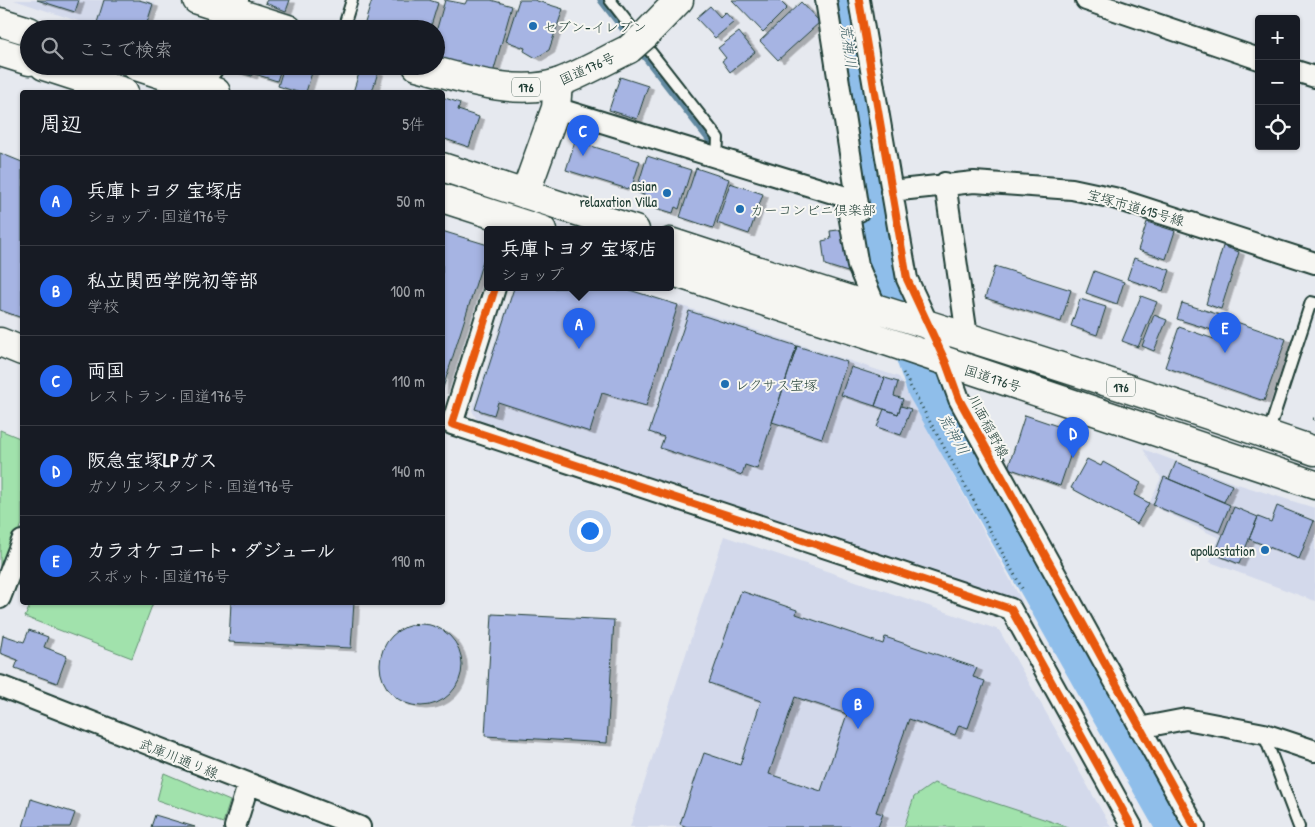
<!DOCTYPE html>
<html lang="ja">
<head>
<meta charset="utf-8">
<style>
	body { margin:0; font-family:"Patrick Hand","Klee One",sans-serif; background:#20242c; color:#f1f3f6 }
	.controls { position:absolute; right:15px; top:15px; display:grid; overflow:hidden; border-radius:5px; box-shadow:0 1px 4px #0004 }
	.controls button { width:45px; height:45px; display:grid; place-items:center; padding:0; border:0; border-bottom:1px solid #363941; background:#171b24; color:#f1f3f6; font:25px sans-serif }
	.you { position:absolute; left:589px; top:530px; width:18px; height:18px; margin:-12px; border:4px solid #fff; border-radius:50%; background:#1a73e8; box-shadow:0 0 0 8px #1a73e833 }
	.badge { display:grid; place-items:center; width:32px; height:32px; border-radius:50%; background:#2563eb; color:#fff; font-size:16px; font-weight:700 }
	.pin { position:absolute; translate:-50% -41px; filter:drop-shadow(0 1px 2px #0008) }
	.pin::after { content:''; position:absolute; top:26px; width:18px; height:15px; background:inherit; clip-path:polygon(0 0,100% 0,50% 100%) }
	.popup { position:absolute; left:484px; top:226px; width:190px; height:65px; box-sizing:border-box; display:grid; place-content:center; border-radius:5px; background:#171b24; filter:drop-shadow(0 1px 4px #0005); font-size:16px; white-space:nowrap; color:#9ea1a6 }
	.popup b { font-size:19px; color:#f1f3f6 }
	.popup::after { content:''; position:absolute; left:50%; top:100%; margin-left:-10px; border:10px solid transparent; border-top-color:#171b24 }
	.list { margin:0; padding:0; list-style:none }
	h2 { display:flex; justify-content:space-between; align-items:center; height:65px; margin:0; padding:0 20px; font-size:21px }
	h2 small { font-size:16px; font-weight:400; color:#9ea1a6 }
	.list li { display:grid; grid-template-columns:32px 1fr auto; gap:15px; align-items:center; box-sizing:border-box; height:90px; padding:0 20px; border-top:1px solid #363941 }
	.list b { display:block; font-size:19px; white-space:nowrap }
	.list p { margin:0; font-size:16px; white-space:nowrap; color:#9ea1a6 }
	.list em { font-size:16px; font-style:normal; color:#9ea1a6 }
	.icon { flex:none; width:28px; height:28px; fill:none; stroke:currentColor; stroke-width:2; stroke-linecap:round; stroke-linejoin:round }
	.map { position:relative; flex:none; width:1315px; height:827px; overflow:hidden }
	.search { position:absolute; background:#171b24; box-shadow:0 1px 4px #0004; left:20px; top:20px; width:425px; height:55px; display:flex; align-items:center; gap:12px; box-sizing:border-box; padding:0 18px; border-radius:28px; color:#9ea1a6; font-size:19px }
	.panel { position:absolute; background:#171b24; box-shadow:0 1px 4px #0004; left:20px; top:90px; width:425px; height:515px; border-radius:5px }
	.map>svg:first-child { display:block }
</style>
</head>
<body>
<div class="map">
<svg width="1315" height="827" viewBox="0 0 1315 827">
	<defs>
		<filter id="shadow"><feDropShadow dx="5.5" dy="3" stdDeviation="0" flood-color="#0004"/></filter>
	</defs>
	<rect width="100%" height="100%" fill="#e6e9ef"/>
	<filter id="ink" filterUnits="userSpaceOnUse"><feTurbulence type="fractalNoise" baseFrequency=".02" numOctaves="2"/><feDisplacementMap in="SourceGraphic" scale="10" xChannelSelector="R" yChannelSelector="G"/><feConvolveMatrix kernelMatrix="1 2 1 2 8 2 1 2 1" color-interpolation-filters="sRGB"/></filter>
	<g filter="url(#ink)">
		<path fill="#d3d9eb" d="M14 0H144L155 3 147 29H102Z
			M513 288H627L899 377 1023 603 477 420 472 410Z
			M1143 449 1234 483 1315 508V601L1210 562 1219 538 1149 504 1161 478Z
			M724 536 999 630 1111 827H630Z"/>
		<path fill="#a1e2ac" stroke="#609070" d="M0 430 22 439V524L0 582Z
			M31 603V602L153 603 132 658 25 617Z
			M164 773 230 801 223 823 157 800Z
			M934 783 1068 827H904L914 797Z"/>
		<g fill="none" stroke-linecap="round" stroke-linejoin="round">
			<path stroke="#628aa1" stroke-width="7" d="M601 0 631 39
				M638 48 711 142"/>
			<path stroke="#8fbeea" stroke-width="41" d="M843 0 868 195 889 276 927 387 1177 827"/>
		</g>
		<path fill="#a6b4e3" stroke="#1f3d34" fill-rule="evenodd" filter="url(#shadow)" d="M37 0H79L75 12Z
			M104 0H139L153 4 145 29H105L96 26Z
			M267 0H290L286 11 265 3Z
			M372 0H429L438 3 430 29H363Z
			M445 0 465 4 467 0H491L512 6 493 73 436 57V32Z
			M519 0H534L563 9 549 50 536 58 524 51 525 48 506 41Z
			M732 0H779L787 8 763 32Z
			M801 2 820 22 778 60 760 41Z
			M710 6 720 17 725 12 734 22 715 38 696 18Z
			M739 32 755 52 730 72 722 61 726 58 718 48Z
			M229 66H255L252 76 228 69Z
			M258 66H282L277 81 255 74Z
			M284 66H314L306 92H297L278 86Z
			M361 67 378 72 372 92H353Z
			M620 77 648 86 637 119 609 110Z
			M442 97 460 103 458 110 479 117 469 147 442 138Z
			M575 141 640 161 631 190 566 170Z
			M0 153 22 162V318L0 310Z
			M647 156 691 170 679 209 675 207 673 213 646 205 649 197 636 192Z
			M696 168 729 179 713 228 680 217Z
			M730 183 763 194 749 234 717 223Z
			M1147 222 1175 231 1166 259 1138 250Z
			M846 229 851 273 825 265 822 241 831 239 830 231Z
			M442 231 488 245 442 391Z
			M1223 246 1239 252 1221 309 1206 304Z
			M1134 258 1170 270 1163 291 1127 279Z
			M995 266 1071 290 1061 322 985 298Z
			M1094 271 1124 282 1117 304 1086 293Z
			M514 288H623L678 305 646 406 602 393 590 432 498 402 494 415 475 409Z
			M1141 296 1157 302 1138 347 1122 341Z
			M1080 299 1106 307 1097 335 1071 326Z
			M1182 303 1220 315 1215 331 1177 319Z
			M689 311 797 346 757 469 745 465 742 475 660 448 664 437 649 432Z
			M1154 315 1167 320 1154 351 1142 346Z
			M1225 318 1286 339 1264 401 1165 367 1179 327 1217 340Z
			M797 346 847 362 822 438 772 422Z
			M851 367 885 378 875 406 841 395Z
			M885 378 898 382 894 396 903 399 898 414 875 406Z
			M901 406 911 409 901 435 877 427 884 409 898 414Z
			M1025 415 1078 433 1060 486 1008 468Z
			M1087 459 1101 466 1103 462 1141 483 1134 495 1149 503 1137 524 1071 488Z
			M1176 462 1232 485 1224 502 1169 479Z
			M1164 477 1230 505 1219 532 1153 505Z
			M1277 506 1314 521 1299 559 1249 539 1258 517 1271 522Z
			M1234 507 1258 517 1239 564 1215 554Z
			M741 591 797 610 796 614 883 644 885 637 977 668 973 677 985 681 968 728 959 725 955 735 909 719 876 812 883 814 878 827H687L680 824 704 753 740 765 761 701 709 683ZM795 697 847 714 821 791 769 774Z
			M231 602H354L351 648 229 642Z
			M492 614 614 620 607 743 485 736Z
			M380 665a41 41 0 1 1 82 0a41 41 0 1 1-82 0Z
			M29 630 48 637 44 647 67 656 57 683 15 668 18 660 0 653 3 635 24 642Z
			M31 799 75 813 70 827H23Z
			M155 815 195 827H151Z"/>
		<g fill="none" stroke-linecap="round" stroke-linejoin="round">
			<g stroke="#1f3d34" stroke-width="14">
				<path id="lane" d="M610 0 718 138 717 159
					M343 29 352 0
					M1268 434 1311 302 1315 303
					M1264 735 1299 827"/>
			</g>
			<g stroke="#1f3d34" stroke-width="24">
				<path id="street" d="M826 0 859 211
					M859 0 907 279 946 363 959 399 1195 827
					M1086 0 1259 59
					M227 29 238 0
					M1296 71 1315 77
					M200 87 214 66
					M556 108 846 197 858 266 877 310 874 316
					M945 183 967 336
					M891 191 974 182 1072 189 1114 198 1315 263
					M495 288 452 424 1011 609 1132 827
					M0 598 22 541
					M0 686 360 827
					M1139 728 1186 719 1264 734 1315 751
					M235 827 248 785"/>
			</g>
			<g stroke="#1f3d34" stroke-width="31">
				<path id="secondary" d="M525 194 556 108 558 83
					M0 342 22 351"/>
			</g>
			<g stroke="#1f3d34" stroke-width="31">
				<path id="highway" d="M197 0 288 29
					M0 22 29 31
					M645 35 679 0
					M0 52 29 61
					M44 66 124 92
					M136 66 216 92
					M417 66C458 77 518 98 560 82 584 73 606 60 629 49
					M442 167 635 230
					M442 198 542 230
					M670 242C885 313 1102 377 1315 451
					M670 271 868 335 1315 485"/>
			</g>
			<path stroke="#1f3d34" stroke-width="3" stroke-dasharray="1 4" stroke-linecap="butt" d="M903 373 1023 590
				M1313 419H1315"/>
			<use href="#lane" stroke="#f6f6f2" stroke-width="10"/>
			<use href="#street" stroke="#f6f6f2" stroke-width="20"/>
			<use href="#secondary" stroke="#f6f6f2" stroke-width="28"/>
			<use href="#highway" stroke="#f6f6f2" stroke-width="28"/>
			<g stroke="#1f3d34" stroke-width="31" stroke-linecap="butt">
				<path id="highway-bridge" d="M629 49 645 35"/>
			</g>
			<use href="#highway-bridge" stroke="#f6f6f2" stroke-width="28"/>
			<g stroke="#f6f6f2" stroke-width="11">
				<path id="cycleway" d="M859 0 907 279 946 363 959 399 1195 827
					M495 288 452 424 1011 609 1132 827"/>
			</g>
			<use href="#cycleway" stroke="#e8590c" stroke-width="8"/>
		</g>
	</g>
	<g fill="#1f6fb2" stroke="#f6f6f2" stroke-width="2">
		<circle cx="533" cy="26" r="5"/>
		<circle cx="667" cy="193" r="5"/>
		<circle cx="740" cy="209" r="5"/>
		<circle cx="725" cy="384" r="5"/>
		<circle cx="1265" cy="550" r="5"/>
	</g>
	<g text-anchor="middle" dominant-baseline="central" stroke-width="4" stroke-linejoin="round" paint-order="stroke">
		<g fill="#f6f6f2" stroke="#60746d" stroke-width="1">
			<rect x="512" y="77.5" width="28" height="19" rx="4"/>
			<rect x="1107" y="377.5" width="28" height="19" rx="4"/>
		</g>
		<g font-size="12" font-weight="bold" fill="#1f3d34">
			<text x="526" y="87">176</text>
			<text x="1121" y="387">176</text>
		</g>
		<g font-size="14" fill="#1f3d34" stroke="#f6f6f2" text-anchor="start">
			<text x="543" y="26">セブン-イレブン</text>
			<text x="657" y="185" text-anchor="end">asian<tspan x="657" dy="16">relaxation Villa</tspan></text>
			<text x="750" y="209">カーコンビニ倶楽部</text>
			<text x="735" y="384">レクサス宝塚</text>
			<text x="1255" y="550" text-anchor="end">apollostation</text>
		</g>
		<g font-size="14" fill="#1f3d34" stroke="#f6f6f2">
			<text transform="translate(587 68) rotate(-24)">国道176号</text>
			<text transform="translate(1136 207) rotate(16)">宝塚市道615号線</text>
			<text transform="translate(993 378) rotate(18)">国道176号</text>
			<text transform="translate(989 426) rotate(62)">川面稲野線</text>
			<text transform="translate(179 758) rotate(22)">武庫川通り線</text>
		</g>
		<g font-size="15" font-style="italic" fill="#3b5d62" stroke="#f6f6f2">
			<text transform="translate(849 46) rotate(83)">荒神川</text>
			<text transform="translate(954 434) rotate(60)">荒神川</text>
		</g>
	</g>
</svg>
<div class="controls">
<button>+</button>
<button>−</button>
<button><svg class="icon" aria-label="locate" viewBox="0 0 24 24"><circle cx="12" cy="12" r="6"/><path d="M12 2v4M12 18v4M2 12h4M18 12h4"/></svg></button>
</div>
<div class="you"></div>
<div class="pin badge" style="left:579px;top:349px">A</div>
<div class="popup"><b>兵庫トヨタ 宝塚店</b>ショップ</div>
<div class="pin badge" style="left:858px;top:729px">B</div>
<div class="pin badge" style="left:583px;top:156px">C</div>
<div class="pin badge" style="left:1073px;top:458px">D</div>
<div class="pin badge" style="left:1225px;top:353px">E</div>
<div class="search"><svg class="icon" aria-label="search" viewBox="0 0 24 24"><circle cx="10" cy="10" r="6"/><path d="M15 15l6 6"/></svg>ここで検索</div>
<section class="panel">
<h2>周辺<small>5件</small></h2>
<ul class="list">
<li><span class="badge">A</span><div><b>兵庫トヨタ 宝塚店</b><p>ショップ · 国道176号</p></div><em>50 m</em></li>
<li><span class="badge">B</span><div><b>私立関西学院初等部</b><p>学校</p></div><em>100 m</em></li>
<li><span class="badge">C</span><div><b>両国</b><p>レストラン · 国道176号</p></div><em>110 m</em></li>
<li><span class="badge">D</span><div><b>阪急宝塚LPガス</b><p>ガソリンスタンド · 国道176号</p></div><em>140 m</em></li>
<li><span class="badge">E</span><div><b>カラオケ コート・ダジュール</b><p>スポット · 国道176号</p></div><em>190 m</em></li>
</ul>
</section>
</div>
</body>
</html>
